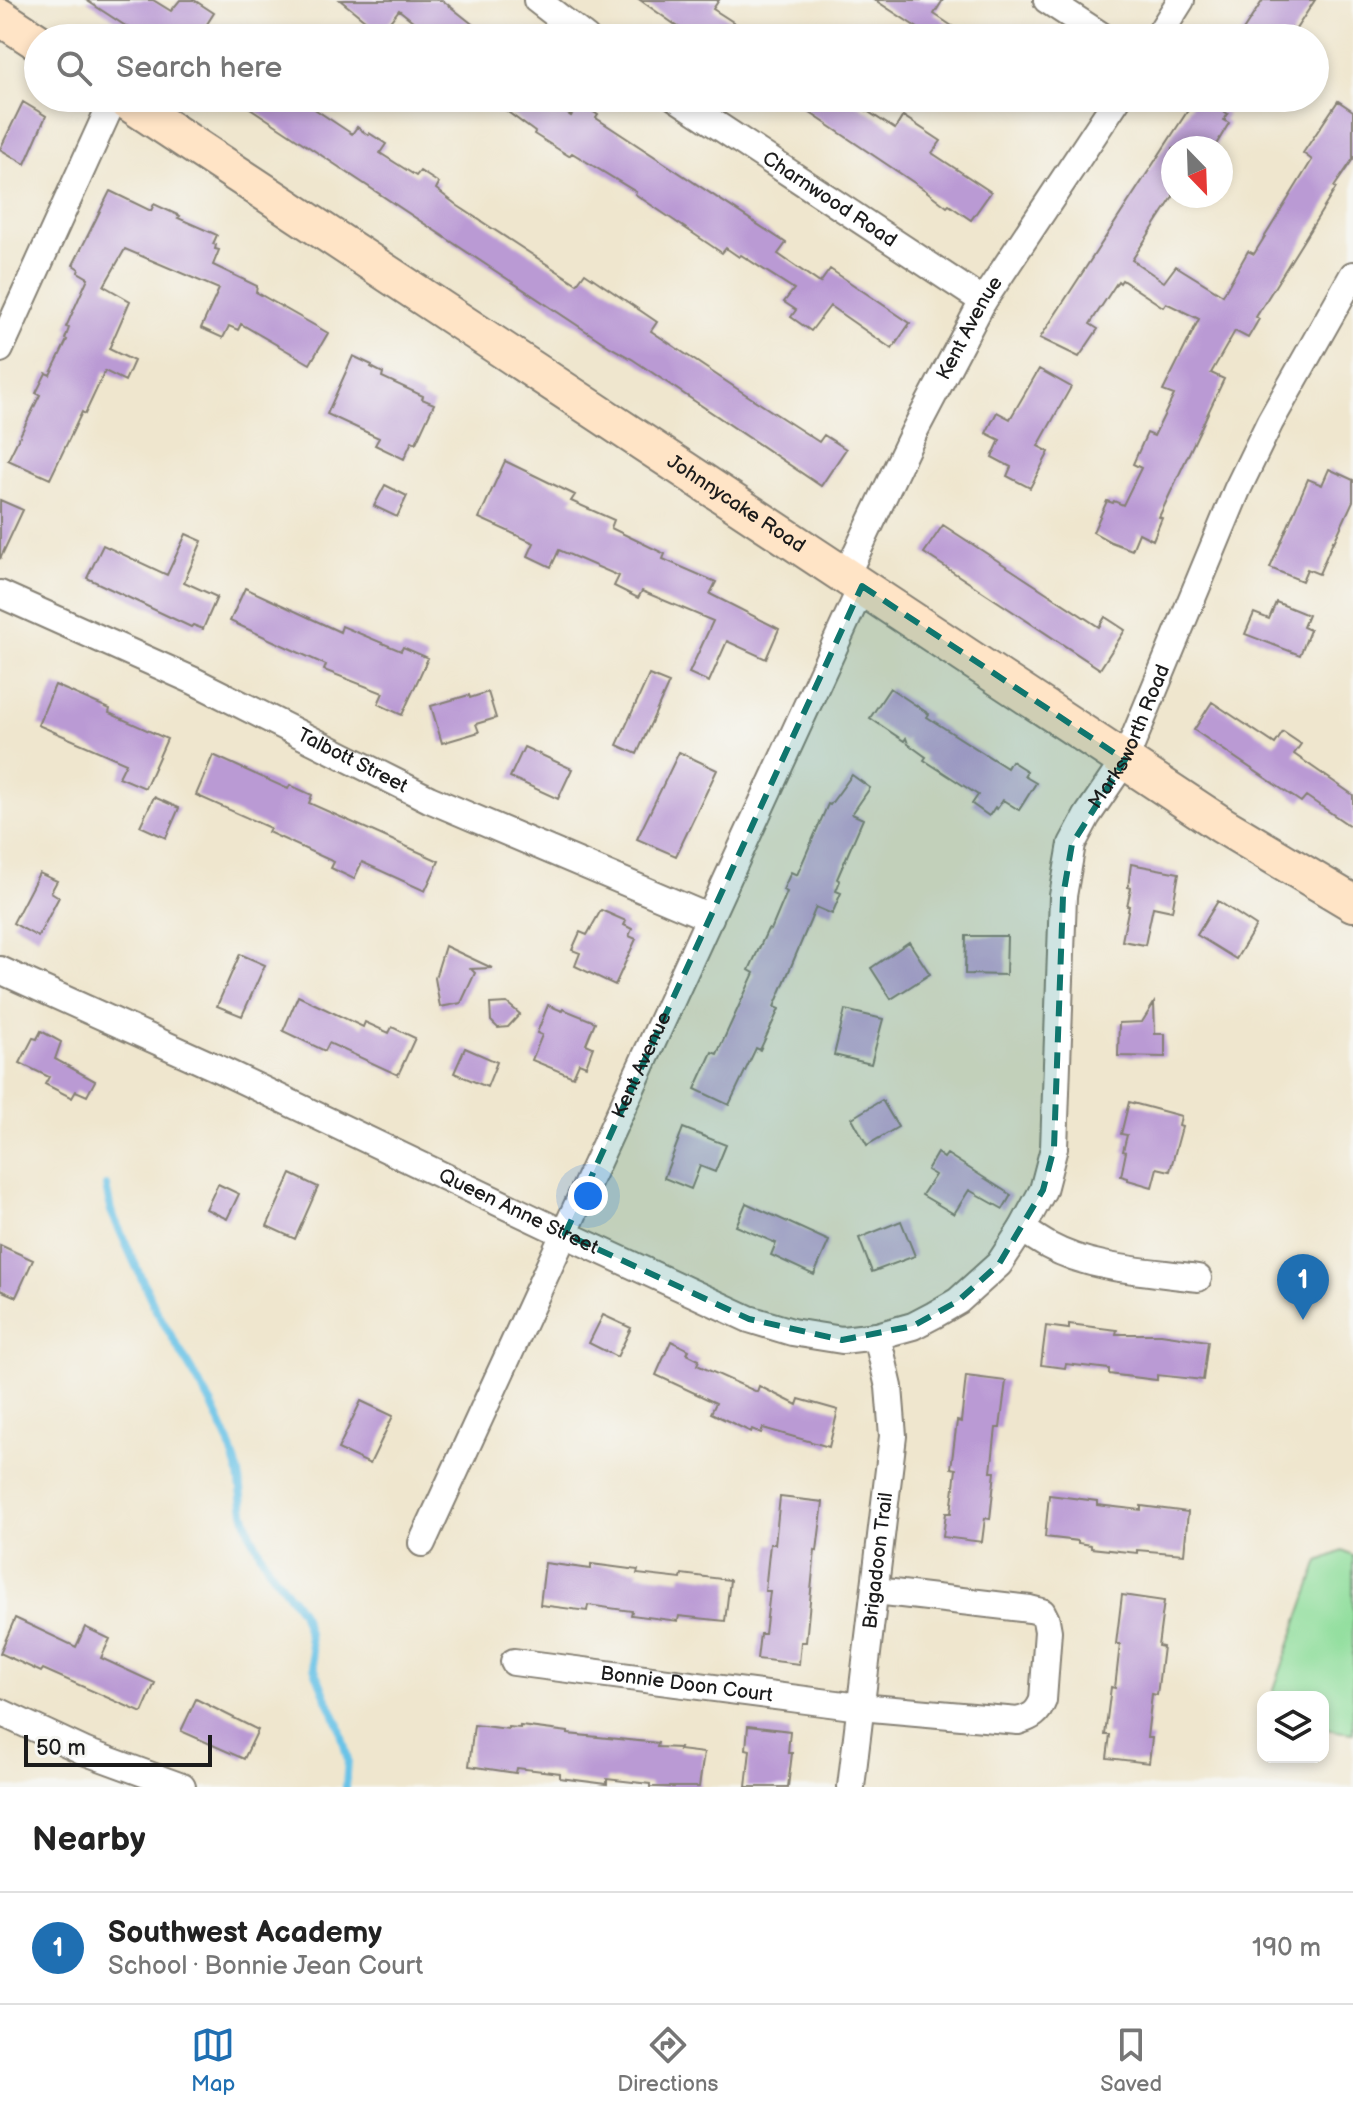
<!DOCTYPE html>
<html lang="en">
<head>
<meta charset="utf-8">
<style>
	body { margin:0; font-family:"Balsamiq Sans",sans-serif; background:#f2f2f2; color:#222 }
	.controls { position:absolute; right:24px; bottom:24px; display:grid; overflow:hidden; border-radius:16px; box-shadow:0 4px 12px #0003 }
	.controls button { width:72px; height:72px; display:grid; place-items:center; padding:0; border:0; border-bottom:2px solid #e0e0e0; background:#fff; color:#222; font:40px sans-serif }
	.compass { position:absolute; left:1161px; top:136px; width:72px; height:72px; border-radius:50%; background:#fff; box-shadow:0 4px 12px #0003; rotate:157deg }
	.scale { position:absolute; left:24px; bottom:20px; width:188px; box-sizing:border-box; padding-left:8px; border:4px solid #1c1c1c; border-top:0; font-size:22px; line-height:28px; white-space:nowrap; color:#1c1c1c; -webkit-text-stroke:6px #f6f6f2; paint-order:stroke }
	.you { position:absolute; left:588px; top:1196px; width:28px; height:28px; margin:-20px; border:6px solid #fff; border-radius:50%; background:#1a73e8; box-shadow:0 0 0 12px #1a73e833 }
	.badge { display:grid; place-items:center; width:52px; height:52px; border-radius:50%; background:#1f6fb2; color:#fff; font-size:26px; font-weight:700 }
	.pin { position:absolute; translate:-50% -66px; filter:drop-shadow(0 2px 4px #0008) }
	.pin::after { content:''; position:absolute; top:42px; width:28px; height:24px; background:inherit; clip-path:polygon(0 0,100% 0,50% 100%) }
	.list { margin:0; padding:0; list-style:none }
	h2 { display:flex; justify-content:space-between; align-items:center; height:104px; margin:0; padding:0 32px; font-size:34px }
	h2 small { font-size:26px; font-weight:400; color:#767676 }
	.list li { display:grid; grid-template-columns:52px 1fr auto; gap:24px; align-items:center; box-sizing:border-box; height:112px; padding:0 32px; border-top:2px solid #e0e0e0 }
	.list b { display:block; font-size:30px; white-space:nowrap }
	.list p { margin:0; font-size:26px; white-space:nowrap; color:#767676 }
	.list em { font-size:26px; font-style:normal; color:#767676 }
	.icon { flex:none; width:44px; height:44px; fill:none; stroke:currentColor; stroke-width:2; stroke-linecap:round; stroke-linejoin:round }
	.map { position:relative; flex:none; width:1353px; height:1787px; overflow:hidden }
	.search { position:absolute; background:#fff; box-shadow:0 4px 12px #0003; left:24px; right:24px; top:24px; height:88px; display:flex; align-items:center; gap:20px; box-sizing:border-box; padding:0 28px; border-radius:44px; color:#767676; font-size:30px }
	.sheet { height:216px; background:#fff }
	nav { display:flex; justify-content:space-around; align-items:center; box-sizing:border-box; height:112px; border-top:2px solid #e0e0e0; background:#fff; font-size:22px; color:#767676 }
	nav a { display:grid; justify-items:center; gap:4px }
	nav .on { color:#1f6fb2 }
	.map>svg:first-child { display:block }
</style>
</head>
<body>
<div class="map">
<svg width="1353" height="1787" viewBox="0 0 1353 1787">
	<rect width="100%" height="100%" fill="#f6f6f2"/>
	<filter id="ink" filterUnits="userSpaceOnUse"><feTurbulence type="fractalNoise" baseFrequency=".0125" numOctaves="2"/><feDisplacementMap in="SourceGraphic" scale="16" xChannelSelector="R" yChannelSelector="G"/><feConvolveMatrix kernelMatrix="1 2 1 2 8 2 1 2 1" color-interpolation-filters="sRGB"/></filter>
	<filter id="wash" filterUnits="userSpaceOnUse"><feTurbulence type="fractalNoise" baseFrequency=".006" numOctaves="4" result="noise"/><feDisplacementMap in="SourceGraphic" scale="32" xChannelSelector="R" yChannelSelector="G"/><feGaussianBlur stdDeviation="1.8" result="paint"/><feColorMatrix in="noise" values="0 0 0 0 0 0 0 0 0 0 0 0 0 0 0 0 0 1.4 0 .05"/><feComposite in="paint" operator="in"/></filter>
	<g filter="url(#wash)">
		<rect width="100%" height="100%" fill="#efe6ce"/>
		<path fill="#90de9c" stroke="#567d5c" stroke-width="2" d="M1343 1551 1353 1556V1733L1335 1731 1323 1726V1697H1278L1273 1692 1319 1561Z"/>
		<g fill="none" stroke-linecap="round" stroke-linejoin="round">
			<path stroke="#69c3e7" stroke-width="8" d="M106 1186 111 1211 156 1310 212 1405 229 1442 239 1474 244 1512 251 1535 268 1567 301 1611 309 1636 314 1667 323 1690 339 1725 348 1760 346 1787"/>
		</g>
		<g id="blocks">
			<path fill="#ba9ad4" d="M86 0H153L171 11 180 0H194L214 13 198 38H144Z
				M340 0H442L490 38H434L399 10 381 33Z
				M640 0H719L713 9 758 38H694Z
				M875 0H943L934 14 970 38H933Z
				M1263 0H1315L1290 38H1238Z
				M235 98H298L352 134 357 127 368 135 369 133 386 144 380 153 416 176 420 171 439 183 436 189 458 206 577 284 585 273 657 322 651 331 739 390 819 442 824 435 846 449 821 486 632 359 610 347Z
				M489 98H544L571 116 580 103 598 115 596 118 786 243 778 254 820 283 830 269 910 323 892 349 830 306 811 331 791 317 796 310 784 302 794 289 741 255 739 257 726 248 722 253 635 194 636 192 572 153 569 156 534 134 535 132Z
				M788 98H847L895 129 903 116 941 141 932 153 991 192 971 220 949 205 947 207 925 190Z
				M1196 98H1203L1228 114 1224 120 1229 123 1214 148H1173V197L1132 260 1164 282 1176 266 1223 295 1248 251 1254 254 1312 160 1303 153 1338 101 1353 111V159L1334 187 1336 188 1256 317 1259 319 1248 338 1235 331 1211 373 1224 379 1159 517 1162 518 1153 540 1139 533 1132 550 1111 542 1093 532 1107 501 1113 503 1114 501 1123 505 1141 468 1133 464 1147 433 1154 436 1174 395 1163 391 1199 319 1166 303 1163 307 1122 280 1120 283 1118 281 1090 324 1098 329 1079 357 1040 338Z
				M23 102 46 116 25 164 0 149Z
				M110 191 151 211 154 204 180 216 178 218 217 235 213 244 216 245 215 249 219 250 213 265 257 286 256 292 328 333 310 364 241 324 238 330 229 326 223 338 201 328 219 289 125 249 104 286 130 301 109 349 134 361 125 381 105 371 85 414 82 412 50 479 8 460 40 395 36 393 46 373 50 375 67 340 65 339 69 328 66 327 88 278 78 272 79 269 73 265Z
				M353 356 372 365 371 367 383 373 382 377 423 396 422 399 434 404 416 443 412 441 404 459 375 445 379 438 327 414Z
				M1039 369 1071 387 1038 446 1049 452 1030 488 1007 476 1011 467 992 457 1000 440 986 433 997 412 1010 419Z
				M505 461 575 495 571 501 614 520 611 528 665 554 663 559 716 582 710 594 779 629 766 659 727 641 709 682 689 673 713 621 642 591 638 598 614 586 619 576 559 550 551 567 528 556 534 543 479 518Z
				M1329 469 1353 480V501L1334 542 1333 541 1319 574 1307 569 1302 581 1270 568 1308 479 1322 485Z
				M385 485 407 496 397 517 374 506Z
				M0 500 23 510 0 559Z
				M943 525 1099 627 1105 617 1125 630 1100 669 924 553Z
				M186 534 202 541 184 582 217 597 203 629 193 625 191 627 87 578 103 545 167 575Z
				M245 588 340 632 342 626 401 651 403 647 428 658 402 715 378 704 383 693 324 670 326 665 230 621Z
				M1276 602 1308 615 1303 627 1310 630 1300 655 1245 634 1254 613 1269 619Z
				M649 675 669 683 637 754 617 745Z
				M55 685 110 709 109 713 167 739 145 788 119 777 126 763 38 725Z
				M890 688 929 714 927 717 1007 768 1011 761 1027 771 1024 776 1036 783 1019 810 1003 800 997 809 995 807 989 816 972 804 978 795 924 760 926 757 908 744 906 738 904 741 870 718Z
				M488 692 496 718 476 724 479 732 442 743 431 706 469 695 470 698Z
				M1212 702 1275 744 1283 732 1301 744 1294 754 1353 795V828L1306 796 1301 802 1194 730Z
				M524 747 572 769 558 799 510 777Z
				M679 752 717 770 676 856 637 839Z
				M213 755 288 789 290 785 312 795 309 803 439 861 425 891 362 862 354 879 331 868 334 862 268 832 270 828 196 795Z
				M852 775 870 788 852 814 863 819 837 879 840 881 836 891 841 893 832 914 816 907 774 1007 779 1009 760 1050 756 1048 729 1105 695 1089 712 1052 717 1054 754 973 749 970 768 929 771 930 787 892 783 890 791 872 797 875 828 804 830 805Z
				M154 797 179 808 166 838 140 826Z
				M1131 864 1179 873 1172 911 1153 907 1145 945 1122 941 1129 906H1127L1131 888 1128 887Z
				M39 873 57 881 51 892 59 897 38 937 13 923Z
				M1218 901 1256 926 1236 959 1197 935Z
				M601 910 626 921 624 925 632 929 629 936 636 939 615 985 575 966 580 953 572 950 580 932 587 935Z
				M966 936H1007L1006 975 965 974Z
				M909 942 930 974 891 999 871 968Z
				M445 946 492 968 471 969 475 973 461 1003 440 1007 435 978Z
				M240 954 265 965 242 1016 217 1006Z
				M298 996 363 1027 365 1022 389 1033 392 1027 415 1038 398 1075 329 1043 325 1051 283 1031Z
				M507 1003 520 1014 508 1027 498 1028 491 1021 490 1004Z
				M1154 1003 1155 1034H1165V1057L1118 1056 1119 1023 1142 1022Z
				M548 1005 562 1011 563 1009 595 1022 586 1044 593 1047 586 1066 579 1063 573 1077 532 1060 542 1035 537 1033Z
				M845 1010 883 1019 871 1064 834 1055Z
				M41 1031 61 1042 55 1059 95 1081 87 1096 76 1091 72 1098 45 1084 49 1077 20 1063 33 1038 37 1039Z
				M465 1048 497 1062 487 1087 454 1073Z
				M882 1100 898 1127 867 1145 852 1118Z
				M1129 1102 1181 1116 1179 1126 1182 1127 1170 1171 1157 1168 1152 1187 1128 1180V1178L1121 1176 1126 1152 1123 1151 1127 1135 1121 1134Z
				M683 1128 726 1145 715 1172 700 1166 691 1189 664 1178Z
				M937 1153 944 1158 947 1154 1011 1195 1003 1209 969 1190 954 1214 922 1195 935 1175 927 1170Z
				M291 1174 318 1187 295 1239 267 1226Z
				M218 1184 239 1194 227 1219 206 1209Z
				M746 1203 829 1241 814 1275 771 1255 776 1243 736 1226Z
				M901 1221 915 1256 872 1272 859 1238Z
				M0 1245 33 1260 16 1297 0 1290Z
				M603 1315 631 1328 617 1357 589 1343Z
				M1069 1324 1117 1330 1116 1334H1161L1208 1341 1203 1380 1157 1375V1380L1109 1374V1369L1066 1364 1065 1368 1041 1365 1046 1326 1069 1329Z
				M671 1341 689 1350 687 1354 699 1360 697 1365 757 1392 759 1386 797 1405 799 1399 838 1410 829 1447 763 1428 761 1433 752 1429 751 1432 711 1413 716 1403 656 1375Z
				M966 1376 1006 1381 1000 1428H996L991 1472H995L990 1519 985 1518 982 1542 943 1537 946 1513H951L956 1469 951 1468 957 1421 961 1422Z
				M361 1401 393 1416 370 1464 338 1449Z
				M1049 1495 1097 1501V1505L1141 1510V1506L1188 1512 1184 1554 1137 1550V1553L1091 1548V1545L1078 1543V1541L1045 1537Z
				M780 1497 823 1502 817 1551 815 1550 806 1642H801L799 1664 757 1659 760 1634H765L770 1591H765L770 1544H775Z
				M545 1563 591 1569V1564L638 1570 637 1574 681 1579 682 1574 730 1580 725 1621 679 1616 678 1621 631 1615 632 1611 588 1605 587 1611 540 1605Z
				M1122 1595 1164 1601 1158 1646 1163 1647 1157 1695 1152 1694 1147 1738H1152L1149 1763 1107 1758 1110 1735H1105L1111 1687 1115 1688 1120 1644H1116Z
				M15 1618 76 1647 85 1627 110 1639 101 1658 155 1683 142 1713 43 1669 41 1672 0 1653Z
				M196 1699 258 1730 244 1759 181 1731Z
				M474 1725 508 1729V1727L520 1728V1726L568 1732V1734L658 1743 657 1747 680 1748 679 1750 704 1753 699 1787H650V1784L607 1779V1784L560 1778V1773L517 1768 516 1773 469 1766Z
				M748 1726 790 1731 788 1753H792L788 1787H746L750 1750 746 1749Z"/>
		</g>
	</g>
	<g filter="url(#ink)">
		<use href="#blocks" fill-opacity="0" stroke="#868175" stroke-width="2"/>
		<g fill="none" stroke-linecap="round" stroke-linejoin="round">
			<g stroke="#868175" stroke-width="30">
				<g id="minor">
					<path d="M537 0 586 38"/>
					<path d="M1047 0 1105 38"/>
					<path d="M1157 38 1181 0"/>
					<path id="s1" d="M676 98 983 301"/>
					<path d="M0 349 114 98"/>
					<path id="s2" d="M846 575 915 430 983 301 1118 98"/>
					<path id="s3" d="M0 594 192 680 429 799 710 918"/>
					<path id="s4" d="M0 970 219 1069 565 1234 749 1319 792 1332 842 1340 877 1336 913 1326 934 1315 958 1301 999 1264 1022 1229 1043 1190 1054 1148 1063 896 1072 844 1087 816 1125 760 1237 490 1270 422 1353 275"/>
					<path d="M1022 1229C1031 1235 1040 1241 1049 1246 1093 1270 1149 1271 1198 1278"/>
					<path id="s5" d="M422 1543 862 586"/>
					<path id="s6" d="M514 1662 860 1707 1018 1721C1032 1717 1038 1713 1043 1700L1048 1631 1046 1620 1042 1612 1030 1609 876 1591"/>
					<path d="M0 1712 86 1752 182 1787"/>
					<path id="s7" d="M851 1787 893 1436 889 1387 877 1336"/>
				</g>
			</g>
			<g stroke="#868175" stroke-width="40">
				<g id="secondary">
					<path d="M0 17 38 42"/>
					<path id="s8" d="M122 98 1222 825 1353 903"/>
				</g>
			</g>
			<use href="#minor" stroke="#fff" stroke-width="26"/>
			<use href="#secondary" stroke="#ffe4c6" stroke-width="36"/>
		</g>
	</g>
	<path fill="#0f766e" fill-opacity="0.2" stroke="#0f766e" stroke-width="6" stroke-dasharray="16 10" stroke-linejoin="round" d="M862 586 1125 760 1072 844 1063 896 1054 1148 1043 1190 999 1264 958 1301 913 1326 842 1340 749 1319 565 1234Z"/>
	<g text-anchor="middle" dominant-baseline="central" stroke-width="6" stroke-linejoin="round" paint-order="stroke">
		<g font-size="20" fill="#1c1c1c" stroke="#f6f6f2">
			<text stroke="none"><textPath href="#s1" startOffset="184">Charnwood Road</textPath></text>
			<text stroke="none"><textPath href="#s2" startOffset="276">Kent Avenue</textPath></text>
			<text stroke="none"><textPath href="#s8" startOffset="736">Johnnycake Road</textPath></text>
			<text stroke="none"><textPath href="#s4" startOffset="1658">Marksworth Road</textPath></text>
			<text stroke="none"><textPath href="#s3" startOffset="390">Talbott Street</textPath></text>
			<text stroke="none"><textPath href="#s5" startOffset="526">Kent Avenue</textPath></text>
			<text stroke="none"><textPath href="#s4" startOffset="572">Queen Anne Street</textPath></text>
			<text stroke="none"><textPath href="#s7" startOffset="228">Brigadoon Trail</textPath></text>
			<text stroke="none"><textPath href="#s6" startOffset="174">Bonnie Doon Court</textPath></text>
		</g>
	</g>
</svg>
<div class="controls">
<button><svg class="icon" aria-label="layers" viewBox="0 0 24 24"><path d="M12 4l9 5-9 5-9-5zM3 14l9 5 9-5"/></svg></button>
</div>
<svg class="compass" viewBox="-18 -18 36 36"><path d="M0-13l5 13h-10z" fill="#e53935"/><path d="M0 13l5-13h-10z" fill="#767676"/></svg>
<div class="scale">50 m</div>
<div class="you"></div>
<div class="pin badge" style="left:1303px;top:1320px">1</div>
<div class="search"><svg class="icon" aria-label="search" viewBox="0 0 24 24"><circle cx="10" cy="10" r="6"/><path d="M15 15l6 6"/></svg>Search here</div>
</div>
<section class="sheet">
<h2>Nearby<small></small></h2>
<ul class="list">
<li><span class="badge">1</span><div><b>Southwest Academy</b><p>School · Bonnie Jean Court</p></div><em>190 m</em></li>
</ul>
</section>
<nav>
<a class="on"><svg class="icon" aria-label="map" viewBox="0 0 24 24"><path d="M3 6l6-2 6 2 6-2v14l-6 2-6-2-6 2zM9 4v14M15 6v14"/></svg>Map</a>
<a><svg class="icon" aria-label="directions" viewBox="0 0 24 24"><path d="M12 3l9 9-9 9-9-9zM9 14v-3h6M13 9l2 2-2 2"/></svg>Directions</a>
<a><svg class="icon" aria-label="saved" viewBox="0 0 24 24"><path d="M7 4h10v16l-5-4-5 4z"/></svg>Saved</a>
</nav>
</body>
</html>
